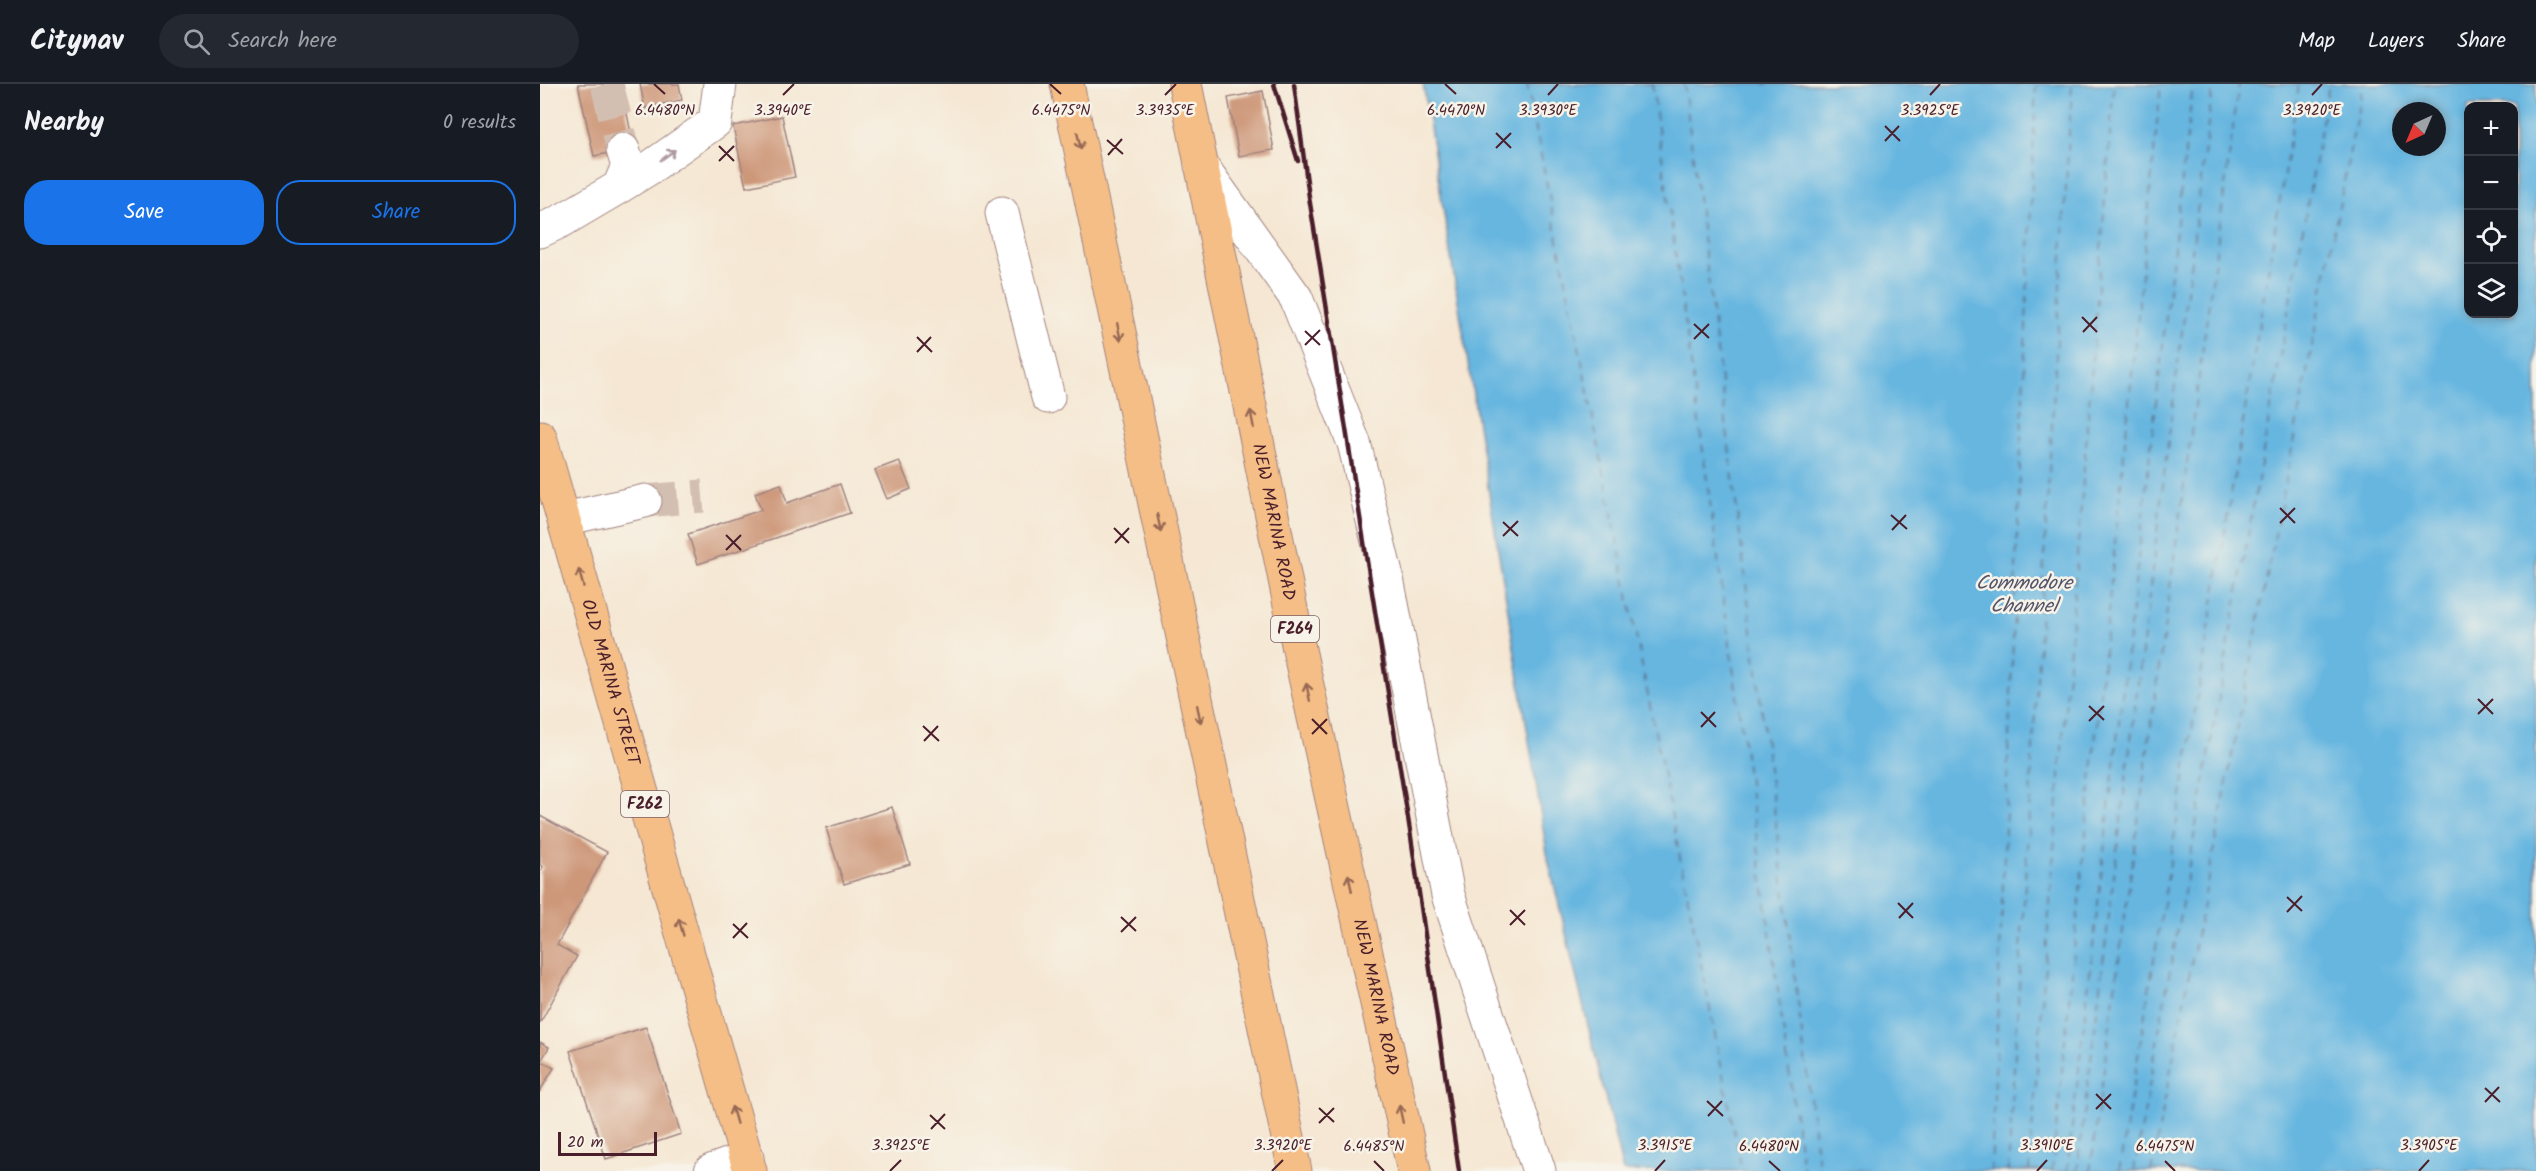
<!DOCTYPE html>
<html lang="en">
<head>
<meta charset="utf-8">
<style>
	body { margin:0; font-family:Kalam,sans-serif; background:#242831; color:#f1f3f6 }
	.controls { position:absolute; right:18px; top:18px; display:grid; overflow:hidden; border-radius:12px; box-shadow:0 3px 9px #0003 }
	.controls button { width:54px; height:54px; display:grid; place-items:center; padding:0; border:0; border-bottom:2px solid #363941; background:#171b24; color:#f1f3f6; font:30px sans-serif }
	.compass { position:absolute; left:1852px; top:18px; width:54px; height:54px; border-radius:50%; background:#171b24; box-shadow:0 3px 9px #0003; rotate:224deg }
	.scale { position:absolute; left:18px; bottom:15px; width:99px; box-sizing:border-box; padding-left:6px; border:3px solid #4a1f2b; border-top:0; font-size:16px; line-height:21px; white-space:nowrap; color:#4a1f2b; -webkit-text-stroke:4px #f7f3e8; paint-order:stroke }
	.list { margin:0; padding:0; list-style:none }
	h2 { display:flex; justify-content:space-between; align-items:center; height:78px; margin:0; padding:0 24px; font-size:26px }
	h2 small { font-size:20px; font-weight:400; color:#9ea1a6 }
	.actions { display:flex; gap:12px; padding:18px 24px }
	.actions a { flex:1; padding:14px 0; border:2px solid #1a73e8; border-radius:24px; text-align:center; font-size:21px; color:#1a73e8 }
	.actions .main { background:#1a73e8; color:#fff }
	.icon { flex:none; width:33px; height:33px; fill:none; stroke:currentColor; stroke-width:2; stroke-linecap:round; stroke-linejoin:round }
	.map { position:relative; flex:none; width:1996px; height:1087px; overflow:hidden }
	header { display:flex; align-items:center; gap:36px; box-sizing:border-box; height:84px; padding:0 30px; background:#171b24; border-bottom:2px solid #363941 }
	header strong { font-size:28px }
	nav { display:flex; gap:33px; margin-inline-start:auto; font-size:21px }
	.search { width:420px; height:54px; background:#242831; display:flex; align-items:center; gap:15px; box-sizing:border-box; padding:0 21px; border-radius:33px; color:#9ea1a6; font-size:22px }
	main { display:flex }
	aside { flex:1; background:#171b24 }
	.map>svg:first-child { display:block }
</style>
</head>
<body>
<header>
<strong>Citynav</strong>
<div class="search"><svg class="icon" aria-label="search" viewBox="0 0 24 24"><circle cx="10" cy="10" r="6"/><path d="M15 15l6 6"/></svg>Search here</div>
<nav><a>Map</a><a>Layers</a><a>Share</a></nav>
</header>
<main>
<aside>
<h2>Nearby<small>0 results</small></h2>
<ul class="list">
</ul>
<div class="actions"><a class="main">Save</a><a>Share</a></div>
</aside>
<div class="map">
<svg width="1996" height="1087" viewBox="0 0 1996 1087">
	<rect width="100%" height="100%" fill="#f7f3e8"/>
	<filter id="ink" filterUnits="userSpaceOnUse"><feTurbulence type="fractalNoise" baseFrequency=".0167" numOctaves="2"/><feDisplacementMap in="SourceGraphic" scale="12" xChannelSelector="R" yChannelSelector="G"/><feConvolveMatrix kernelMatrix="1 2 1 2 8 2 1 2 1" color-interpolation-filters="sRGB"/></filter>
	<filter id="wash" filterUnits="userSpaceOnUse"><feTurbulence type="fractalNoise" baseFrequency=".008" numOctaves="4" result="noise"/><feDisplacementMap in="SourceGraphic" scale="24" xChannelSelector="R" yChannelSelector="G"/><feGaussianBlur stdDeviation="1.35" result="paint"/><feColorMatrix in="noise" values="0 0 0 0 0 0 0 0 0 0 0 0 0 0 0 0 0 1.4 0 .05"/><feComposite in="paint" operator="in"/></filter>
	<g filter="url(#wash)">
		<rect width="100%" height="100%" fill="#f5e7d3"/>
		<path fill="#66b6e0" stroke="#586a86" stroke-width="1.5" fill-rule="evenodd" d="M883 0H1996V1087H1083L1008 775ZM1928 22H1974V230H1928ZM1861 27H1897V63H1861Z"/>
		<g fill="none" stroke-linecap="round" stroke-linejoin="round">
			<path stroke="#54546a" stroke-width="1.5" stroke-dasharray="8 6" stroke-linecap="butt" d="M987 0 1202 1087
				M1112 0 1263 1087
				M1144 0 1279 1087
				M1451 1087 1496 0
				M1468 1087 1532 0
				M1489 1087 1574 0
				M1512 1087 1621 0
				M1527 1087 1653 0
				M1537 1087 1673 0
				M1550 1087 1699 0
				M1579 1087 1759 0
				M1594 1087 1789 0
				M1611 1087 1823 0"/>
		</g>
		<g id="blocks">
			<path fill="#cd9779" d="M38 0H81L94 64 54 72Z
				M100 0H139L142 16 105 24Z
				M723 7 734 66 699 72 688 14Z
				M242 32 255 93 206 103 193 42Z
				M359 377 371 405 347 415 335 386Z
				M241 400 247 419 300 400 310 429 158 480 148 450 221 426 215 409Z
				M352 723 370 780 304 800 286 744Z
				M0 732 67 768 17 861 37 872 0 939V788L3 783 0 781Z
				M106 943 141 1050 66 1075 30 967Z
				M0 958 9 963 1 977 14 984 0 1007Z"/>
		</g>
	</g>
	<g filter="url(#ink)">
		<use href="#blocks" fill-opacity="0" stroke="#a0837f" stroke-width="1.5"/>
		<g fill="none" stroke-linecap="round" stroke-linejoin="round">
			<path stroke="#d3bfb1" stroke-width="33" stroke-dasharray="33 16" stroke-linecap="butt" d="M67 0 83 66
				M105 417 163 412"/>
			<g stroke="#a0837f" stroke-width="35">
				<path id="minor" d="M661 81 756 214 814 359 847 494 908 811 999 1087
					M79 103 108 85 175 38 180 0
					M462 129 508 313
					M0 147 23 136 79 103 88 82 83 66
					M24 435 105 417
					M171 1087 207 1074"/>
			</g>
			<g stroke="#a0837f" stroke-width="35">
				<g id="major">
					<path id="s1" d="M0 353 210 1087"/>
				</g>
			</g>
			<g stroke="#a0837f" stroke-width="35">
				<g id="highway">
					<path d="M527 0 755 1087"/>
					<path id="s2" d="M645 0 760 570 874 1087"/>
				</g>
			</g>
			<use href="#minor" stroke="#fff" stroke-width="33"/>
			<use href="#major" stroke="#f5be86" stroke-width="33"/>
			<use href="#highway" stroke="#f5be86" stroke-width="33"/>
			<path stroke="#4a1f2b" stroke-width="4.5" d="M734 0 758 77
				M754 0 769 113 871 753 919 1087"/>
		</g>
		<defs><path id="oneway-shaft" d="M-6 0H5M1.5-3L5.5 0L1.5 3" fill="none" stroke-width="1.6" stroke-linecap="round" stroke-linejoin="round" transform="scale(1.5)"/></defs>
		<g stroke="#976754">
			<use href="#oneway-shaft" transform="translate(539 57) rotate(78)"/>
			<use href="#oneway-shaft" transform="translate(579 248) rotate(78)"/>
			<use href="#oneway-shaft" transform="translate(712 335) rotate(-101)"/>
			<use href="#oneway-shaft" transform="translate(619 439) rotate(78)"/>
			<use href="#oneway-shaft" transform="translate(41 494) rotate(-106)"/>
			<use href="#oneway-shaft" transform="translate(768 608) rotate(-102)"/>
			<use href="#oneway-shaft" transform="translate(659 630) rotate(78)"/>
			<use href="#oneway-shaft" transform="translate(810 799) rotate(-102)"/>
			<use href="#oneway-shaft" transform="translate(141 843) rotate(-106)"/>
			<use href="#oneway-shaft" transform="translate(861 1030) rotate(-102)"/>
			<use href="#oneway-shaft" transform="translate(194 1031) rotate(-106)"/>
		</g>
		<use stroke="#ae9aa0" href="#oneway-shaft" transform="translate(128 71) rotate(-36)"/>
	</g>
	<path fill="none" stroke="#4a1f2b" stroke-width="2" d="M114 0 125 10M510 0 521 10M905 0 916 10M243 11 254 0M625 11 636 0M1008 11 1018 0M1390 11 1400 0M1772 11 1782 0M1345 42 1360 57M956 49 971 64M567 56 583 70M1345 57 1359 42M179 62 194 77M956 64 971 49M568 71 582 55M179 77 194 62M1542 233 1557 248M1154 240 1169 254M765 247 780 261M1543 248 1557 233M377 253 392 268M1154 255 1169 240M765 261 780 246M377 268 391 253M1740 424 1755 439M1351 431 1367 445M963 438 978 452M1740 439 1755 424M574 444 589 459M1352 446 1366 431M186 451 201 466M963 452 978 437M575 459 589 444M186 466 201 451M1938 615 1953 630M1549 622 1564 636M1161 628 1176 643M1938 630 1953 615M772 635 787 650M1549 637 1564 622M383 642 399 657M1161 643 1175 628M772 650 787 635M384 657 398 642M1747 813 1762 827M1358 819 1373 834M970 826 985 841M1747 828 1762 812M581 833 596 847M1359 834 1373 819M193 840 208 854M970 841 985 826M581 848 596 833M193 854 207 839M1945 1004 1960 1018M1556 1010 1571 1025M1167 1017 1183 1032M1945 1018 1959 1003M779 1024 794 1038M1556 1025 1571 1010M390 1031 405 1045M1168 1032 1182 1017M779 1039 794 1024M391 1045 405 1030M834 1077 844 1087M1229 1077 1240 1087M1625 1077 1635 1087M350 1087 361 1076M732 1087 743 1076M1115 1087 1125 1076M1497 1087 1507 1076M1879 1087 1889 1076"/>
	<g text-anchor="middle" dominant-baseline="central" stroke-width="5" stroke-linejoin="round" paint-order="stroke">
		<g fill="#f7f3e8" stroke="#7e5f64" stroke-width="1.5">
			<rect x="731" y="532" width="48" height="26" rx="4.5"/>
			<rect x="81" y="707" width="48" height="26" rx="4.5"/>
		</g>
		<g font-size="16" font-weight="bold" fill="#4a1f2b">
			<text x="755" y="545">F264</text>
			<text x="105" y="720">F262</text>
		</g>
		<g font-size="18" fill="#4a1f2b" stroke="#f7f3e8">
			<text stroke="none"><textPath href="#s2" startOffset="447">NEW MARINA ROAD</textPath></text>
			<text stroke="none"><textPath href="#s1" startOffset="255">OLD MARINA STREET</textPath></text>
			<text stroke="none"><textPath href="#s2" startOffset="933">NEW MARINA ROAD</textPath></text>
		</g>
		<g font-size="20" font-style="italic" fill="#54546a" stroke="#f7f3e8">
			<text x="1484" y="500">Commodore<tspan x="1484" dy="23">Channel</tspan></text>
		</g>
	</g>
	<g font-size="15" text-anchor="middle" fill="#4a1f2b" stroke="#f7f3e8" stroke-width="5" stroke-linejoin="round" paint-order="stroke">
		<text x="125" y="31">6.4480°N</text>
		<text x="521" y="31">6.4475°N</text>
		<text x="916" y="31">6.4470°N</text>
		<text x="1008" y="31">3.3930°E</text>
		<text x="243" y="31">3.3940°E</text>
		<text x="625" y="31">3.3935°E</text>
		<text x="1390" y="31">3.3925°E</text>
		<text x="1772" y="31">3.3920°E</text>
		<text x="361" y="1066">3.3925°E</text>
		<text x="743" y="1066">3.3920°E</text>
		<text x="1125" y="1066">3.3915°E</text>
		<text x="1507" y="1066">3.3910°E</text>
		<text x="1889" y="1066">3.3905°E</text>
		<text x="834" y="1067">6.4485°N</text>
		<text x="1229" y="1067">6.4480°N</text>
		<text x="1625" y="1067">6.4475°N</text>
	</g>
</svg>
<div class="controls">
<button>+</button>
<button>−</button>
<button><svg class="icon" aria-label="locate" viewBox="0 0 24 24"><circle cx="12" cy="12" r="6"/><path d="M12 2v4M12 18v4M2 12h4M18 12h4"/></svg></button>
<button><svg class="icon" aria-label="layers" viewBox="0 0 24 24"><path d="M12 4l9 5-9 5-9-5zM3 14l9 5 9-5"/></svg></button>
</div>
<svg class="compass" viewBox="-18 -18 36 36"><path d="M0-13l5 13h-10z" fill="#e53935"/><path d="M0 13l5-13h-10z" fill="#9ea1a6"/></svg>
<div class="scale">20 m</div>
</div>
</main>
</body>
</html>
